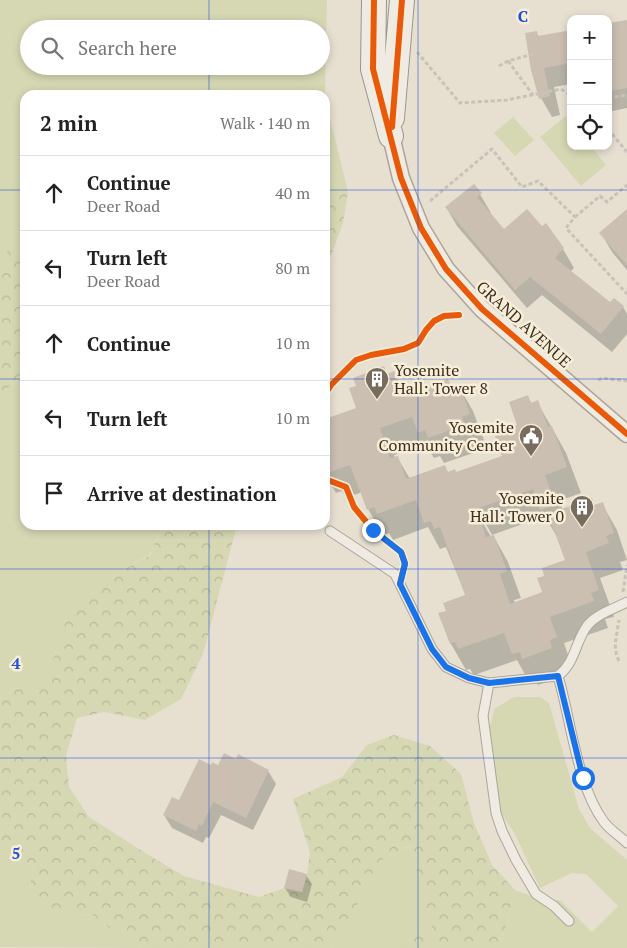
<!DOCTYPE html>
<html lang="en">
<head>
<meta charset="utf-8">
<style>
	body { margin:0; font-family:"PT Serif",serif; background:#f6f6f6; color:#222 }
	.controls { position:absolute; right:15px; top:15px; display:grid; overflow:hidden; border-radius:10px; box-shadow:0 2px 8px #0003 }
	.controls button { width:45px; height:45px; display:grid; place-items:center; padding:0; border:0; border-bottom:1px solid #e0e0e0; background:#fff; color:#222; font:25px sans-serif }
	.stop { position:absolute; width:15px; height:15px; margin:-11px; border:4px solid #1a73e8; border-radius:50%; background:#fff }
	.stop.end { background:#1a73e8; border-color:#fff; box-shadow:0 1px 5px #0008 }
	.list { margin:0; padding:0; list-style:none }
	h2 { display:flex; justify-content:space-between; align-items:center; height:65px; margin:0; padding:0 20px; font-size:21px }
	h2 small { font-size:16px; font-weight:400; color:#767676 }
	.list li { display:grid; grid-template-columns:32px 1fr auto; gap:15px; align-items:center; box-sizing:border-box; height:75px; padding:0 20px; border-top:1px solid #e0e0e0 }
	.list b { display:block; font-size:19px; white-space:nowrap }
	.list p { margin:0; font-size:16px; white-space:nowrap; color:#767676 }
	.list em { font-size:16px; font-style:normal; color:#767676 }
	.icon { flex:none; width:28px; height:28px; fill:none; stroke:currentColor; stroke-width:2; stroke-linecap:round; stroke-linejoin:round }
	.map { position:relative; flex:none; width:627px; height:948px; overflow:hidden }
	.search { position:absolute; background:#fff; box-shadow:0 2px 8px #0003; left:20px; top:20px; width:310px; height:55px; display:flex; align-items:center; gap:12px; box-sizing:border-box; padding:0 18px; border-radius:28px; color:#767676; font-size:19px }
	.panel { position:absolute; background:#fff; box-shadow:0 2px 8px #0003; left:20px; top:90px; width:310px; height:440px; border-radius:15px }
	.map>svg:first-child { display:block }
</style>
</head>
<body>
<div class="map">
<svg width="627" height="948" viewBox="0 0 627 948">
	<defs>
		<pattern id="forest-crowns" width="20" height="18" patternUnits="userSpaceOnUse" patternTransform="scale(1.25)"><rect width="20" height="18" fill="#d6d7b3"/><path d="M2 6a3 3 0 1 1 6 0M12 15a3 3 0 1 1 6 0" fill="none" stroke="#b9b99a"/></pattern>
	</defs>
	<rect width="100%" height="100%" fill="#e7e0d1"/>
	<path fill="#d6d7b3" fill-rule="evenodd" d="M0 0H327L325 97V95H25V238L0 257ZM29 29H321V66H29Z
		M325 97 348 192 325 202Z
		M566 116 571 122V146H591L606 165 581 186 540 137Z
		M513 117 534 140 515 156 494 133Z
		M25 365V525H163L150 554 119 572 68 612 58 646 40 692 15 688 0 690V394L17 381Z
		M514 697H540L549 703 579 809 590 828 627 860V948H500L515 890 541 900H560L592 932 618 906 586 874 572 873 540 888 514 832 492 800 481 727 491 724 494 709Z
		M0 841 7 845 34 868 29 889 55 913 93 915 118 935 141 948 0 947Z
		M411 846 433 931 403 938 388 948H331L351 917 379 861Z"/>
	<path fill="url(#forest-crowns)" d="M348 192 343 223 325 272V202Z
		M25 238V365L17 381 0 394V257Z
		M163 525H237L203 654 181 699 145 720 104 712 77 718 66 756 69 787 89 817 147 854 184 876 259 897 284 888 302 892 307 874 310 853 293 799 342 777 367 745 394 735 430 746 461 774 474 823 492 865 515 890 500 948H388L403 938 433 931 410 846 379 861 351 917 331 948H141L118 935 93 915 55 913 36 908 29 889 34 868 7 845 0 841V690L15 688 40 692 58 646 68 612 119 572 150 555Z"/>
	<path fill="#0003" fill-rule="evenodd" d="M627 21V108L608 112V25Z
		M536 32 539 37 571 32V84L554 87 560 115 552 117 541 98Z
		M480 194 491 213 490 214 503 230 542 228 563 249 574 268 570 272 610 304 623 307 627 314V334L612 352 542 295 527 308 457 226 446 207Z
		M627 211V270L612 252 601 233Z
		M394 373 407 396 448 380 452 387 458 385 473 411 484 440 476 443 479 451 444 463 440 456 434 458 425 444 394 455 395 458 397 457 410 479 456 473 504 456 518 426 527 396 532 404 537 402 552 428 566 453 581 493 559 501 563 510 591 499 595 506 602 504 617 530 627 560 620 562 623 570 600 578 614 617 605 619 608 628 564 643 571 664 564 667 566 675 538 685 534 678 528 680 517 660 474 675 470 669 466 670 451 644 440 614 447 612 466 596 446 547 440 549 428 527 393 540 389 533 383 535 368 509 362 492 346 498 342 491 336 493 325 475V421L358 409 387 375ZM474 503 492 535 545 516 557 537 566 561 546 576 543 593 515 604 514 600 521 598 508 562 494 537H491L472 504Z
		M237 760 268 771 276 784 253 830 221 815 209 838 206 837 203 843 172 828 164 815 179 802 211 766 219 767Z
		M306 875 312 884 307 902 291 897 285 888Z"/>
	<path fill="#cbbfb2" d="M627 20V88L608 91V23Z
		M571 30V63L544 68 550 96 539 99 531 70 525 33 537 31 538 36Z
		M474 184 482 193 477 197 504 229 527 209 542 226 546 223 564 248 555 258 610 302 614 298 624 306 601 334 530 277 515 290 445 207Z
		M627 209V265L599 233Z
		M384 366 387 374 394 371 403 396 448 379 451 386 459 384 470 414 462 417 465 425 428 438 425 430 418 433 412 417 380 428 390 458 398 456 406 479 445 465 448 472 455 469 456 472 502 456 494 433 517 425 509 402 528 395 531 403 538 400 548 427 552 426 567 467 545 475 556 505 540 510 533 489 476 509 486 537 494 535 507 571 500 574 510 604 542 592 537 578 544 576 542 568 565 560 548 514 592 498 594 505 603 502 614 533 606 536 609 543 586 552 599 590 591 593 594 601 550 617 557 637 550 640 552 648 522 659 520 652 512 654 504 633 458 649 455 642 450 644 438 613 446 611 443 603 465 595 440 527 434 529 431 521 424 523 416 500 377 514 374 507 367 510 350 465 330 472 325 460V419L356 408 349 388 356 386 353 378Z
		M224 753 236 759 238 754 269 770 246 818 213 802 202 826 199 824 196 831 163 815 172 797 179 800 199 759 211 765 212 762 218 765Z
		M289 869 307 874 302 892 284 888Z"/>
	<g fill="none" stroke-linecap="round" stroke-linejoin="round">
		<g stroke="#ada599" stroke-width="11">
			<path id="lane" d="M330 531 395 574 432 649 446 667 469 678 489 683 558 676
				M558 676C571 720 577 786 604 822 610 830 620 836 627 843
				M558 676C575 662 574 647 585 629 593 615 614 609 627 602
				M489 683 483 716 496 813 502 831 516 860 536 894 554 906 569 921"/>
		</g>
		<g stroke="#ada599" stroke-width="19">
			<path id="street" d="M391 136 401 178 421 228 446 269 482 309 627 434"/>
		</g>
		<g stroke="#9c958a" stroke-width="26">
			<path id="secondary" d="M374 0 373 69 391 136
				M392 118 402 0"/>
		</g>
		<path stroke="#c8c2b9" stroke-width="3" stroke-dasharray="4 2.5" stroke-linecap="butt" d="M417 52 460 103 507 100 561 89 571 96
			M508 61 533 95
			M499 66 508 61 533 54
			M608 98 627 95
			M608 129 627 152
			M430 201 492 149 522 187 538 181 575 217 566 228 627 294
			M575 217 600 196 607 202 627 185
			M598 380 603 378 627 381
			M623 592 627 565
			M619 661C612 648 617 634 619 620"/>
		<use href="#lane" stroke="#efebe3" stroke-width="9"/>
		<use href="#street" stroke="#efebe3" stroke-width="16"/>
		<use href="#secondary" stroke="#efebe3" stroke-width="24"/>
		<g stroke="#f7eed8" stroke-width="9">
			<path id="cycleway" d="M374 0 373 69 401 178 421 228 446 269 482 309 627 434
				M392 127 402 0
				M325 394 331 385 356 360 371 355 404 349 418 343 426 330 434 321 444 316 459 315
				M325 479 346 487 354 507 373 530 401 552 405 563 400 584"/>
		</g>
		<use href="#cycleway" stroke="#e8590c" stroke-width="6"/>
	</g>
	<g fill="none" stroke-linecap="round" stroke-linejoin="round">
		<path stroke="#1a73e8" stroke-width="6" d="M373 530 401 552 405 564 400 584 432 649 446 667 469 678 489 683 558 676 583 778"/>
	</g>
	<path fill="none" stroke="#1d4ed8" stroke-width="1" stroke-opacity="0.55" d="M209 0V29M418 0V948M209 66V95M0 190H25M325 190H627M0 379H25M325 379H627M209 525V948M0 569H627M0 758H627"/>
	<defs>
		<g id="building-pin" transform="scale(1.25)"><path d="M0 17L-7.5 6A9.5 9.5 0 1 1 7.5 6Z" fill="#786c5e" stroke="#f7eed8"/><path d="M-4-6H4V6H1V3H-1V6H-4ZM-2.5-4.3h1.7v1.8h-1.7ZM.8-4.3h1.7v1.8H.8ZM-2.5-1h1.7V.8h-1.7ZM.8-1h1.7V.8H.8Z" fill="#fff"/></g>
		<g id="civic-pin" transform="scale(1.25)"><path d="M0 17L-7.5 6A9.5 9.5 0 1 1 7.5 6Z" fill="#786c5e" stroke="#f7eed8"/><path d="M-.6-6.5H3V-4.5H.6V-3L4-1V1h2V6H-6V1h2V-1L-.6-3ZM-1.2 2.5V6h2.4V2.5Z" fill="#fff"/></g>
	</defs>
	<g fill-rule="evenodd">
		<use href="#building-pin" x="377" y="379"/>
		<use href="#civic-pin" x="531" y="436"/>
		<use href="#building-pin" x="582" y="507"/>
	</g>
	<g text-anchor="middle" dominant-baseline="central" stroke-width="5" stroke-linejoin="round" paint-order="stroke">
		<g font-size="16" fill="#3d2e20" stroke="#f7eed8">
			<text transform="translate(524 324) rotate(42)">GRAND AVENUE</text>
		</g>
		<g font-size="16" fill="#3d2e20" stroke="#f7eed8" text-anchor="end">
			<text x="394" y="370" text-anchor="start">Yosemite<tspan x="394" dy="18">Hall: Tower 8</tspan></text>
			<text x="514" y="427">Yosemite<tspan x="514" dy="18">Community Center</tspan></text>
			<text x="564" y="498">Yosemite<tspan x="564" dy="18">Hall: Tower 0</tspan></text>
		</g>
	</g>
	<g font-size="16" text-anchor="middle" font-weight="bold" fill="#1d4ed8" stroke="#f7eed8" stroke-width="5" stroke-linejoin="round" paint-order="stroke">
		<text x="523" y="22">C</text>
		<text x="16" y="669">4</text>
		<text x="16" y="859">5</text>
	</g>
</svg>
<div class="controls">
<button>+</button>
<button>−</button>
<button><svg class="icon" aria-label="locate" viewBox="0 0 24 24"><circle cx="12" cy="12" r="6"/><path d="M12 2v4M12 18v4M2 12h4M18 12h4"/></svg></button>
</div>
<div class="stop" style="left:583px;top:778px"></div>
<div class="stop end" style="left:373px;top:530px"></div>
<div class="search"><svg class="icon" aria-label="search" viewBox="0 0 24 24"><circle cx="10" cy="10" r="6"/><path d="M15 15l6 6"/></svg>Search here</div>
<section class="panel">
<h2>2 min<small>Walk · 140 m</small></h2>
<ul class="list">
<li><svg class="icon" aria-label="ahead" viewBox="0 0 24 24"><path d="M12 20V5M6 11l6-6 6 6"/></svg><div><b>Continue</b><p>Deer Road</p></div><em>40 m</em></li>
<li><svg class="icon" aria-label="left" viewBox="0 0 24 24"><path d="M17 20v-9H6M10 6l-5 5 5 5"/></svg><div><b>Turn left</b><p>Deer Road</p></div><em>80 m</em></li>
<li><svg class="icon" aria-label="ahead" viewBox="0 0 24 24"><path d="M12 20V5M6 11l6-6 6 6"/></svg><div><b>Continue</b></div><em>10 m</em></li>
<li><svg class="icon" aria-label="left" viewBox="0 0 24 24"><path d="M17 20v-9H6M10 6l-5 5 5 5"/></svg><div><b>Turn left</b></div><em>10 m</em></li>
<li><svg class="icon" aria-label="arrive" viewBox="0 0 24 24"><path d="M6 21V4h12l-3 4 3 4H6"/></svg><div><b>Arrive at destination</b></div></li>
</ul>
</section>
</div>
</body>
</html>
